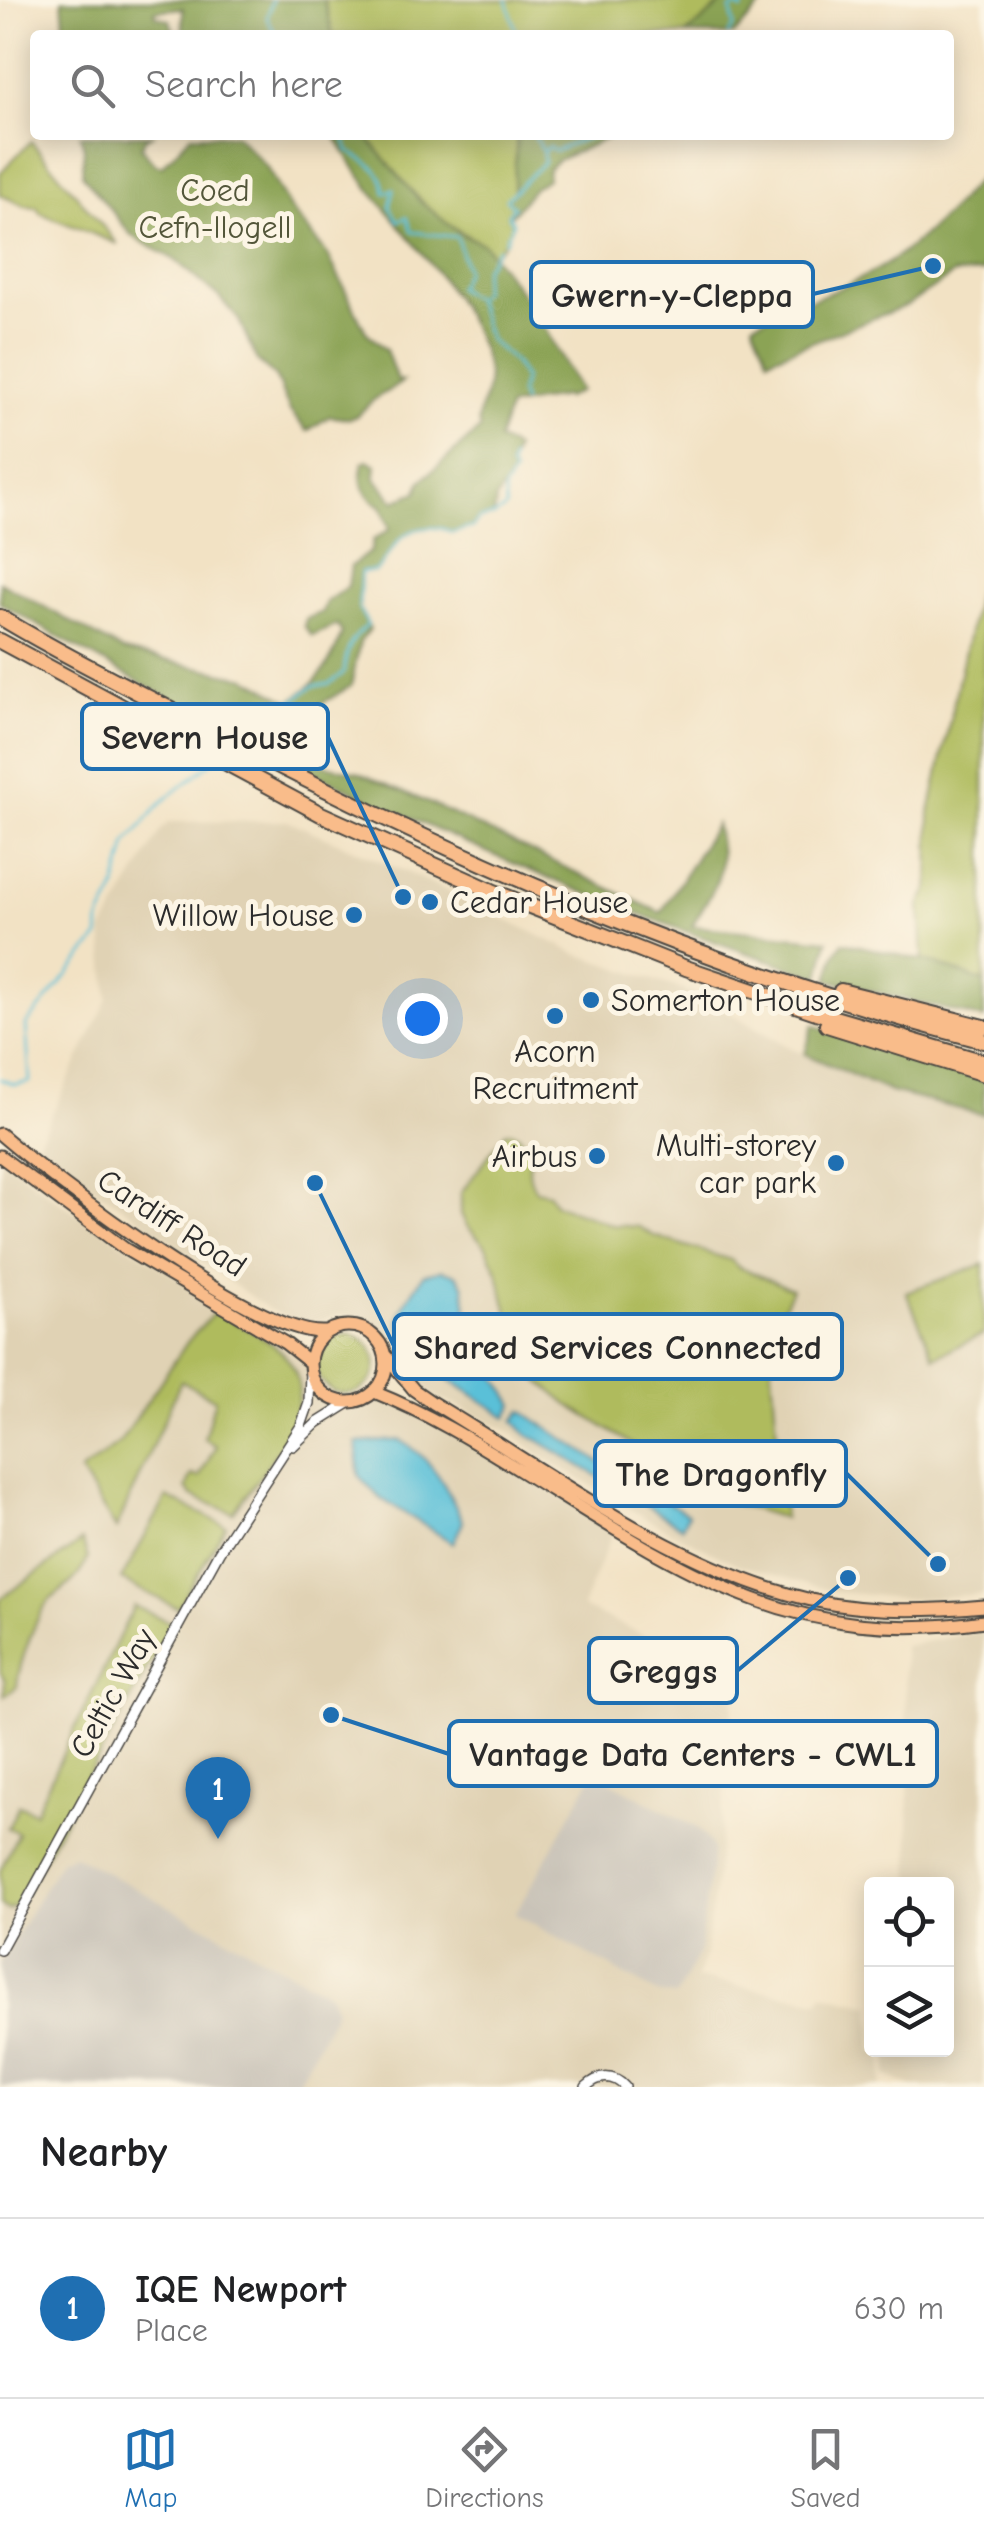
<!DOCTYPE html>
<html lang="en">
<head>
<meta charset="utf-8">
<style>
	body { margin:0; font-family:"Comic Neue",sans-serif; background:#f2f2f2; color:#202124 }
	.controls { position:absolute; right:30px; bottom:30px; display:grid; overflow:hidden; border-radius:10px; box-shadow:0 5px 25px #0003 }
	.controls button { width:90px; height:90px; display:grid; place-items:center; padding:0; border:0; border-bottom:2px solid #e0e0e0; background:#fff; color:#202124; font:50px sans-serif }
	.you { position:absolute; left:422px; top:1018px; width:35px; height:35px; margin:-25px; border:8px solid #fff; border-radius:50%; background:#1a73e8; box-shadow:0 0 0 15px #1a73e833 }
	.badge { display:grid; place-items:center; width:65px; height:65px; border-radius:50%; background:#1f6fb2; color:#fff; font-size:32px; font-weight:700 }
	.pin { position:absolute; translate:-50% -82px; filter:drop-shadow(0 2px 5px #0008) }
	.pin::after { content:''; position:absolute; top:52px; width:35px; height:30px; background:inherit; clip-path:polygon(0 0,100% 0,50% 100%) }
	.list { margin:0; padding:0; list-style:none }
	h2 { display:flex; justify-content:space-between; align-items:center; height:130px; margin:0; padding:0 40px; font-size:42px }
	h2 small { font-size:32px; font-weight:400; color:#757577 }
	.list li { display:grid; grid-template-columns:65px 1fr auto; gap:30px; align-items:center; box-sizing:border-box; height:180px; padding:0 40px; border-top:2px solid #e0e0e0 }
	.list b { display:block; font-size:38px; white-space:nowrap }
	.list p { margin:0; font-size:32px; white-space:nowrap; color:#757577 }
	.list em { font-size:32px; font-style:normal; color:#757577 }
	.icon { flex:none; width:55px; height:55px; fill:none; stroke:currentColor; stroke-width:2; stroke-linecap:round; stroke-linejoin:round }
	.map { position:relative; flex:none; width:984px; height:2087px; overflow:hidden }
	.search { position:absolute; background:#fff; box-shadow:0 5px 25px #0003; left:30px; right:30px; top:30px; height:110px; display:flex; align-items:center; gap:25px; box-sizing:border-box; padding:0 35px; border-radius:10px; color:#757577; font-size:38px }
	.sheet { height:310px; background:#fff }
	nav { display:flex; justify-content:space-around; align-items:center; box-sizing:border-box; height:140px; border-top:2px solid #e0e0e0; background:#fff; font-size:28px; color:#757577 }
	nav a { display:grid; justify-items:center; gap:5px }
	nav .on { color:#1f6fb2 }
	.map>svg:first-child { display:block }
</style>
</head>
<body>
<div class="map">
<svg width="984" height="2087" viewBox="0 0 984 2087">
	<rect width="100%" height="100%" fill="#fcf5e5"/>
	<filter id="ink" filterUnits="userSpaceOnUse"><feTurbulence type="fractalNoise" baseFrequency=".01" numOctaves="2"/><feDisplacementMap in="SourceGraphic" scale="20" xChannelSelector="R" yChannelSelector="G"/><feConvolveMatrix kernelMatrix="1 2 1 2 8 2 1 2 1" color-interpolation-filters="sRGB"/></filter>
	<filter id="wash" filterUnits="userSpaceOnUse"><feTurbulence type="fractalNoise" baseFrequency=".0048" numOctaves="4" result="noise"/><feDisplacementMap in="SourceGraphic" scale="40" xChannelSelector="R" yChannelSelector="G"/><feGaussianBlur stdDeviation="2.25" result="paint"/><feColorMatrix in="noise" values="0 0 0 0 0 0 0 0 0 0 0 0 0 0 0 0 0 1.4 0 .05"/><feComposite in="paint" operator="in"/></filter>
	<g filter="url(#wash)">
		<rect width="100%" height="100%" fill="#f2e2c4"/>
		<path fill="#e0d2b4" d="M288 821 418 877 577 954 698 995 795 1050 944 1106 984 1115V1594L911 1599 836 1592 736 1564 647 1519 539 1454 510 1431 433 1395 407 1371 392 1341 376 1326 346 1314 306 1324 270 1310 36 1147 108 999 102 932 162 829 169 822Z
			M0 1156 55 1199 309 1362 313 1381 330 1399 349 1403 365 1399 374 1392 410 1406 614 1529 582 1607 736 1677 718 1860 705 1956 696 1978 820 2001 822 1994 871 2005 872 2050H883L881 2087H0Z
			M984 1631V2087H913L886 2075 889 2050H946V1884H911L904 1646Z"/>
		<path fill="#c9c3b8" d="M594 1773 697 1828 709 1841 713 1850 699 1953 676 1996 659 1994 515 1914Z
			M74 1855 330 1994 335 2008 332 2018 295 2087H0V1964L60 1861Z"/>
		<path fill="#afbb5d" stroke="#6d7344" stroke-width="2.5" d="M324 0H726L686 35H333Z
			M365 135H517L514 207 508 214 513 223 505 242 493 255C480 238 458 233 441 219 412 194 389 165 365 135Z
			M31 141 118 244 40 213 37 207 25 206 0 195V173Z
			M984 563V982L923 961 920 905 929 888 930 812Z
			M506 1132C519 1131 525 1141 532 1151 528 1166 527 1177 536 1190L549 1193 555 1204 613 1225 639 1227 654 1236 731 1260 738 1267 792 1289 769 1336 784 1518 722 1500 567 1404 539 1381 517 1348 497 1270 485 1245 467 1226 461 1214V1193Z
			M984 1264V1334L934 1357 906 1292Z
			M215 1312C238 1325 270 1337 287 1358 326 1405 261 1472 233 1513L192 1496 186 1488 192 1475 199 1477 216 1446 204 1439 215 1399 181 1381 116 1529 80 1472 120 1442 188 1341Z
			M316 1364a30 30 0 1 1 60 0a30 30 0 1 1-60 0Z
			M167 1497 226 1526 178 1608 121 1580Z
			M82 1541 88 1558C79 1579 68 1585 51 1599 37 1611 18 1667 17 1687L4 1696 5 1681 0 1672V1599Z
			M134 1606 172 1623 18 1905 8 1910 0 1905V1871L18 1833 8 1828 19 1805 35 1812Z"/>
		<path fill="#8ba354" stroke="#5b6740" stroke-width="2.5" d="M62 0H324L333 35H183V8L155 11 156 16 170 20 175 35H65Z
			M726 0H767L734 35H686Z
			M80 135H152L145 139 141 148 155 164 162 166 191 135H236L266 166 289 207 328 255 366 332 386 350 397 380 403 381C396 387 389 390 381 395 356 410 364 424 330 416L307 431 290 411 275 376 257 361 239 320 218 296 175 260 132 236 82 174 84 148Z
			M335 135H365L420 201 460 234 484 244 535 311 580 391 566 398 563 396 509 407 498 440 515 448 510 466 514 473 496 499 494 516 479 519 473 527 452 533C440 525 415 526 403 537 394 544 385 562 376 571L361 572 359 608 370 629 360 642 351 686 314 708H299L297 715 317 763 360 773 429 803 661 913 716 824C728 875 717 883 692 926L828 940 820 977C533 886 259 756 0 603V582L123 651 247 678 290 701C318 684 331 664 342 633L337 625 312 636 304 626 306 619 322 612 326 602 348 586 351 566 371 551 373 540 390 529 381 506C365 498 357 481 363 463L368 460 376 465 375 477 394 501 417 492 421 481 480 429C475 416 483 406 486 393 491 372 483 351 474 332 440 259 372 207 335 135Z
			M517 135H614L558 160 548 169 547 179 534 188 510 217 508 214 514 207 506 199 513 193Z
			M984 172V272L954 274 906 306 768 359 753 323C797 304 847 289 888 263 925 239 956 205 984 172Z
			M843 942 937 964 984 982V1019L828 980 835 955Z
			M813 1025 984 1081V1115L891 1092 805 1054Z"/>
		<path fill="#5ac0d8" stroke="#427682" stroke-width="2.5" d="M441 1270 457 1275 464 1286 468 1319 461 1322 446 1347 422 1349C380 1325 406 1304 424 1274Z
			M475 1345 514 1404 507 1417 446 1377Z
			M522 1411 627 1480 688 1514 682 1527 523 1431 514 1421Z
			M400 1440C434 1459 447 1488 463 1522L453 1543 380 1498 359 1476 357 1443Z"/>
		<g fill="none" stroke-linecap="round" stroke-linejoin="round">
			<path stroke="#5ac0d8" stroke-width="2.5" d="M272 0 267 18 276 35
				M507 0 517 35
				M728 35 734 26 731 10 737 6 742 10 745 0
				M344 135 348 151C367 162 384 169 385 193L394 189 390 207 398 221 407 217 412 232 457 237 466 270 457 288 475 299
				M543 152 548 147 555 151 594 135
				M505 242 513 223 508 214 514 207 506 199 544 162 543 152 534 135
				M498 248 484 268 482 290 475 299 489 340 514 362 524 379 520 394 523 403
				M242 738 313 686 329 684 344 673C346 650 350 639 368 625L359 608 361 572 376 571C385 562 394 544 403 537 415 526 440 525 452 533L473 527 479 519 494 516 506 508 504 489 514 473 510 467 512 458
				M0 1079 15 1085 30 1082 26 1025 99 937 100 919 115 891 127 843 162 802 212 762"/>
		</g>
	</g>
	<g filter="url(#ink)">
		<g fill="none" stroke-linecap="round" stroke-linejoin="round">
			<g stroke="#494642" stroke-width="12">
				<path id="minor" d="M293 1446 317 1423 349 1403
					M0 1950 219 1552 301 1426 309 1403 310 1371
					M586 2087C598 2075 613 2074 625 2087"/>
			</g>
			<g stroke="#494642" stroke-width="15">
				<path id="major" d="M0 1134C54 1181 260 1337 325 1332
					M0 1156 125 1249 285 1343 309 1362
					M310 1364a38 38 0 1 1 76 0a38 38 0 1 1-76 0Z
					M386 1356 414 1390 433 1403C544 1469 663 1559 788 1594 852 1613 918 1612 984 1606
					M374 1392C427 1413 473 1441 521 1471 679 1569 788 1649 984 1621"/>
			</g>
			<g stroke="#494642" stroke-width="18">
				<path id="highway" d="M0 617C62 655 129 687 193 721 444 855 707 970 984 1041
					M0 641 321 814 492 891 686 968 831 1017 984 1062
					M841 991 984 1027
					M827 1025 984 1074"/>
			</g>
			<use href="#minor" stroke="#fff" stroke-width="9"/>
			<use href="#major" stroke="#f9bc8a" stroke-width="11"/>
			<use href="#highway" stroke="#f9bc8a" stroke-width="14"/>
		</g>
	</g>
	<g fill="#1f6fb2" stroke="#fcf5e5" stroke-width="4">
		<circle cx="430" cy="902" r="10"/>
		<circle cx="354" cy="915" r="10"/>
		<circle cx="591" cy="1000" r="10"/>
		<circle cx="555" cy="1016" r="10"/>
		<circle cx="597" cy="1156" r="10"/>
		<circle cx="836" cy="1163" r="10"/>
	</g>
	<g text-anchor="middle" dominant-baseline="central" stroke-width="10" stroke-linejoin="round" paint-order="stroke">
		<g font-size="32" fill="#53563a" stroke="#fcf5e5">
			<text x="215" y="190">Coed<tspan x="215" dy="37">Cefn-llogell</tspan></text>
		</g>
		<g font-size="32" fill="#2b2b2b" stroke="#fcf5e5" text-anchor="end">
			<text x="450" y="902" text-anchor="start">Cedar House</text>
			<text x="334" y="915">Willow House</text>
			<text x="611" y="1000" text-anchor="start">Somerton House</text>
			<text x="555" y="1051" text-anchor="middle">Acorn<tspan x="555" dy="37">Recruitment</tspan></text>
			<text x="816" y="1145">Multi-storey<tspan x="816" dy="37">car park</tspan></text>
			<text x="577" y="1156">Airbus</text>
		</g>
		<g font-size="32" fill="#2b2b2b" stroke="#fcf5e5">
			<text transform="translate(172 1223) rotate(33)">Cardiff Road</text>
			<text transform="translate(113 1693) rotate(-61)">Celtic Way</text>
		</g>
	</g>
	<path fill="none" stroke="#1f6fb2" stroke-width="4" d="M933 266L813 294M403 897L328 737M315 1183L394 1346M938 1564L846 1473M848 1578L737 1671M331 1715L449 1754"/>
	<g fill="#1f6fb2" stroke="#fcf5e5" stroke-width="4">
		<circle cx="933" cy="266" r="10"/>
		<circle cx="403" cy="897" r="10"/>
		<circle cx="315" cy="1183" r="10"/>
		<circle cx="938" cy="1564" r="10"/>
		<circle cx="848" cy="1578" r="10"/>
		<circle cx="331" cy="1715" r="10"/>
	</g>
	<g fill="#fcf5e5" stroke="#1f6fb2" stroke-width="4">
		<rect x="531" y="262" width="282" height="65" rx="10"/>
		<rect x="82" y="704" width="246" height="65" rx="10"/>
		<rect x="394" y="1314" width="448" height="65" rx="10"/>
		<rect x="595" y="1441" width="251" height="65" rx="10"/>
		<rect x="589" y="1638" width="148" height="65" rx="10"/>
		<rect x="449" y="1721" width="488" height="65" rx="10"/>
	</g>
	<g font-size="35" text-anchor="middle" font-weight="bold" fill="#2b2b2b">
		<text x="672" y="307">Gwern-y-Cleppa</text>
		<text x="205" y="749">Severn House</text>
		<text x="618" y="1359">Shared Services Connected</text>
		<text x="721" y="1486">The Dragonfly</text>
		<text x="663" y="1683">Greggs</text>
		<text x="693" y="1766">Vantage Data Centers - CWL1</text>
	</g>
</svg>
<div class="controls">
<button><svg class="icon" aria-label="locate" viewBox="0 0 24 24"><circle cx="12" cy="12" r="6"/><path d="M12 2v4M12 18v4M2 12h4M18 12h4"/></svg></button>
<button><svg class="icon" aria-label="layers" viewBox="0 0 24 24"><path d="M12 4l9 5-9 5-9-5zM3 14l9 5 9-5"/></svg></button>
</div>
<div class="you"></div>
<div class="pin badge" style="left:218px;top:1839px">1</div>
<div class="search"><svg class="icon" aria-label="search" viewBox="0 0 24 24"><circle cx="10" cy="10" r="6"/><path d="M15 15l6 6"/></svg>Search here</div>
</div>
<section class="sheet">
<h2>Nearby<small></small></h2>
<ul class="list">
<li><span class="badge">1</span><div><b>IQE Newport</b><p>Place</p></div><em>630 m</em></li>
</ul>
</section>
<nav>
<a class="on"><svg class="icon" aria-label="map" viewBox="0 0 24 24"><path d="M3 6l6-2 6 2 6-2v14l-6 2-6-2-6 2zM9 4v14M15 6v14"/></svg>Map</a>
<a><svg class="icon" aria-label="directions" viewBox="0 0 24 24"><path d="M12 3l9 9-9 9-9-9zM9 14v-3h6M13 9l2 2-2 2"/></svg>Directions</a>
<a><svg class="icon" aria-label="saved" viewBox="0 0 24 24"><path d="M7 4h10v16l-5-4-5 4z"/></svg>Saved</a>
</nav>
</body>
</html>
